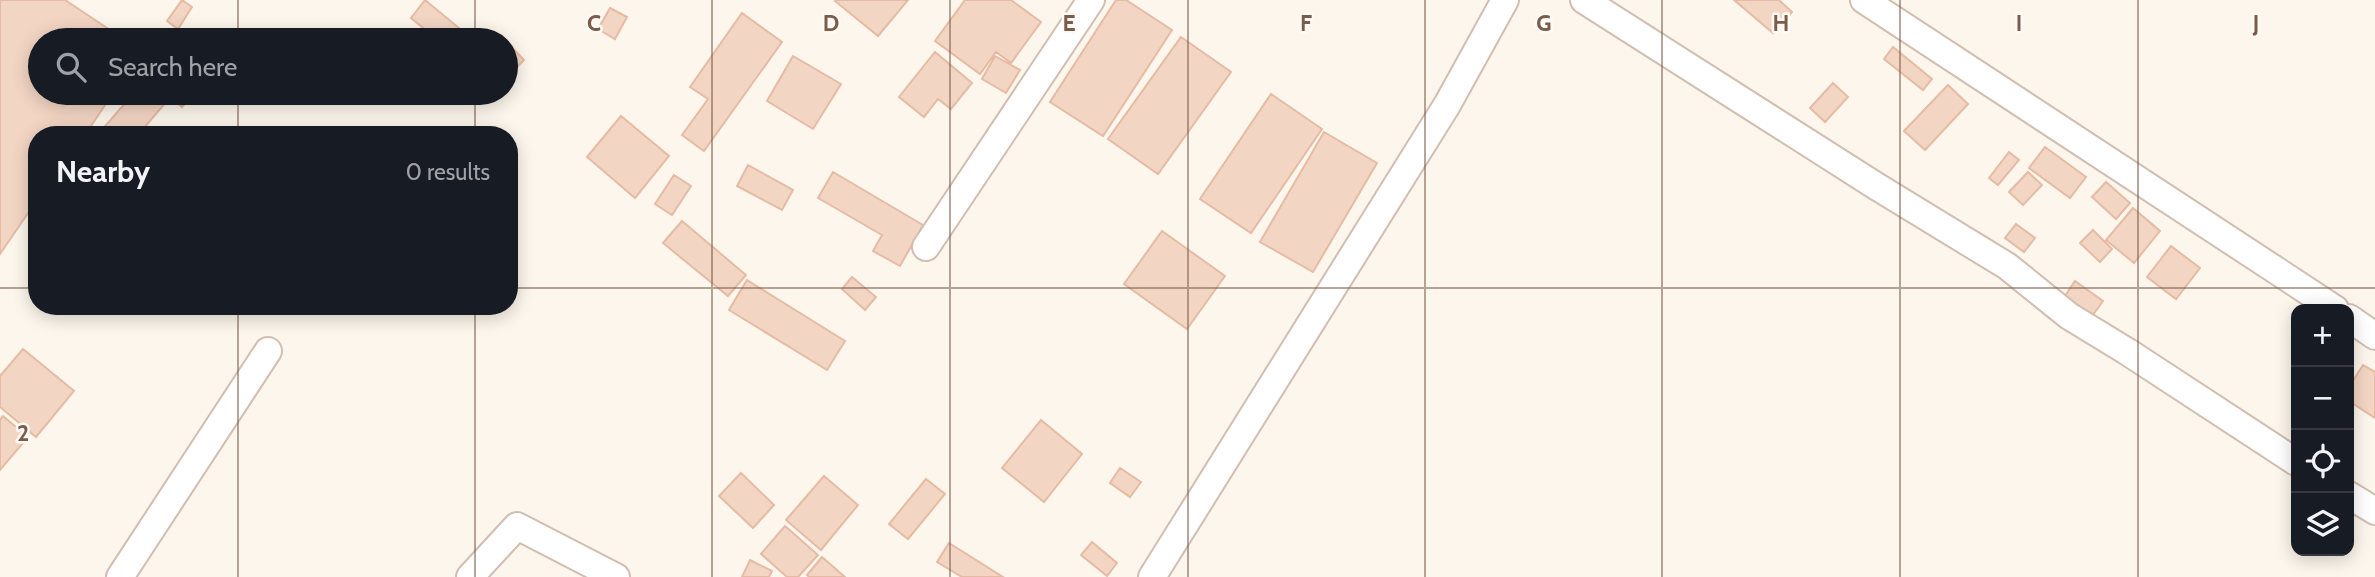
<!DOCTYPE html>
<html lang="en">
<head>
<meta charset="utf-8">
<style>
	body { margin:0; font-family:Cabin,sans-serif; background:#242831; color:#f1f3f6 }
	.controls { position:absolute; right:21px; bottom:21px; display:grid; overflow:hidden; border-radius:14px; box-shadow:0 4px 18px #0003 }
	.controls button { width:63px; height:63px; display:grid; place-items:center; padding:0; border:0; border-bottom:2px solid #363941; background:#171b24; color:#f1f3f6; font:35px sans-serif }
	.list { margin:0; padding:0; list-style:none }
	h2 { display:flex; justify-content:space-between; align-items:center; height:91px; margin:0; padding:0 28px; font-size:30px }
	h2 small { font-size:23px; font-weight:400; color:#9ea1a6 }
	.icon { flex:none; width:38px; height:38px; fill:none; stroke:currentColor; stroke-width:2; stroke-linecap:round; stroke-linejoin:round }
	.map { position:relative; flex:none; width:2375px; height:577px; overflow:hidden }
	.search { position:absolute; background:#171b24; box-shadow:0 4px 18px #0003; left:28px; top:28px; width:490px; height:77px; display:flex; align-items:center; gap:18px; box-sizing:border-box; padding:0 24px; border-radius:38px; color:#9ea1a6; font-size:26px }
	.panel { position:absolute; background:#171b24; box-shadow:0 4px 18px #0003; left:28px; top:126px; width:490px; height:189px; border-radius:28px }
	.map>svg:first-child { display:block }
</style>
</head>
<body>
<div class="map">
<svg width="2375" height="577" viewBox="0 0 2375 577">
	<rect width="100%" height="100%" fill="#fdf6ec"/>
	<path fill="#f3d5c3" stroke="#e6bba3" stroke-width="2" d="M0 0H65L125 40H40V93H113L85 135H37V200L0 254Z
		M182 0 192 7 178 29 167 21Z
		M425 0 465 33 459 40H438L411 18Z
		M836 0H908L878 36 835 1Z
		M965 0H1011L1041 22 1011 63 996 52 980 74 935 41Z
		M1116 0H1126L1172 30 1103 136 1050 102Z
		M1734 0H1779L1792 12 1773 33Z
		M610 8 627 17 615 39 598 29Z
		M742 13 782 42 704 151 682 135 708 99 690 87Z
		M1181 37 1231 72 1158 174 1108 139Z
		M506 41 524 60 512 72 506 65Z
		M1893 47 1932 79 1923 90 1884 59Z
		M935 52 972 83 951 109 938 99 924 117 899 97Z
		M793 56 841 84 813 129 767 101Z
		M995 56 1020 70 1006 93 982 79Z
		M1833 83 1848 97 1825 122 1810 108Z
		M1948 85 1968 104 1925 150 1904 131Z
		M134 93H158L167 101 138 135H103L100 132Z
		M165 93H194L182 107Z
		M1271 94 1322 129 1251 233 1200 199Z
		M621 116 669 156 635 198 587 157Z
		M1324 132 1377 163 1313 272 1260 242Z
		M2045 147 2086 177 2070 198 2029 168Z
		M2009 152 2019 160 1998 185 1989 178Z
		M748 165 793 190 782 210 737 186Z
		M833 172 923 225 900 266 873 251 882 235 818 198Z
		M2028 172 2042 185 2023 205 2009 192Z
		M674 175 691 186 672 215 655 204Z
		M2106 182 2130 203 2116 219 2092 197Z
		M2133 208 2160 231 2134 263 2106 240Z
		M682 221 746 275 728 296 663 243Z
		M2016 224 2035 238 2024 252 2005 238Z
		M2093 230 2112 249 2100 262 2080 243Z
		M1162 231 1225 276 1187 329 1124 284Z
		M2171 246 2200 268 2176 299 2147 277Z
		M852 277 876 297 865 310 842 289Z
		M747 280 845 341 827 370 729 310Z
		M2075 281 2103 301 2092 316 2065 296Z
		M23 349 74 391 36 437 0 407V376Z
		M2363 365 2375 372V418L2349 401V387Z
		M3 416 28 437 0 470V420Z
		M1041 420 1082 454 1044 502 1002 468Z
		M1120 468 1141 482 1130 497 1110 483Z
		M741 473 774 505 753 528 719 496Z
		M824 476 858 505 821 550 786 520Z
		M926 479 945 494 908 539 889 524Z
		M785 526 818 555 798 577H787L761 554Z
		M1092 542 1117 563 1107 576 1081 555Z
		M949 543 1003 577H962L937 562Z
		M822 557 845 577H809L807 575Z
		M750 560 772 571 769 577H742Z"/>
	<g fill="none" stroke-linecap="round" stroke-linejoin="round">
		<g stroke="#d1beb0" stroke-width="30">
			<path id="minor" d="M1584 0 1876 186 2007 266 2069 316 2128 352 2296 462
				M1864 0 2335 309
				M926 247 1091 0
				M2349 318 2375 336
				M2349 495 2375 511
				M120 577 268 351
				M470 577 517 526 616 577
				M1152 577 1447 105 1505 0"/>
		</g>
		<use href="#minor" stroke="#fff" stroke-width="26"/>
	</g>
	<path fill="none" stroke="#7a5c4d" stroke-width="2" stroke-opacity="0.55" d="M238 0V40M475 0V40M712 0V577M950 0V577M1188 0V577M1425 0V577M1662 0V577M1900 0V577M2138 0V577M238 93V135M475 93V135M0 288H37M509 288H2375M238 306V577M475 306V577"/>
	<g font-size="23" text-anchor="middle" font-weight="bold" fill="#7a5c4d" stroke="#fffaf3" stroke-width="5" stroke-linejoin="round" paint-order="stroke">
		<text x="594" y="31">C</text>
		<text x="831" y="31">D</text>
		<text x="1069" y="31">E</text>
		<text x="1306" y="31">F</text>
		<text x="1544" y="31">G</text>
		<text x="1781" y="31">H</text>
		<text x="2019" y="31">I</text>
		<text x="2256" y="31">J</text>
		<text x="23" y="441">2</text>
	</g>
</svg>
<div class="controls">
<button>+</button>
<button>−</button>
<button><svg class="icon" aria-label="locate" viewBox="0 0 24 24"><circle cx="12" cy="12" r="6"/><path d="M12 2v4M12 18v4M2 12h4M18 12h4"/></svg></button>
<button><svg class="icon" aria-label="layers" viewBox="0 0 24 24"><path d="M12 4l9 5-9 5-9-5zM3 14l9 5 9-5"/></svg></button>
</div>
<div class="search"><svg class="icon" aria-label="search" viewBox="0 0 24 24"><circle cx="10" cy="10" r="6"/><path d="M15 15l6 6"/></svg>Search here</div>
<section class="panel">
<h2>Nearby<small>0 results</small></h2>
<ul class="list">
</ul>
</section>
</div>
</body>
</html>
